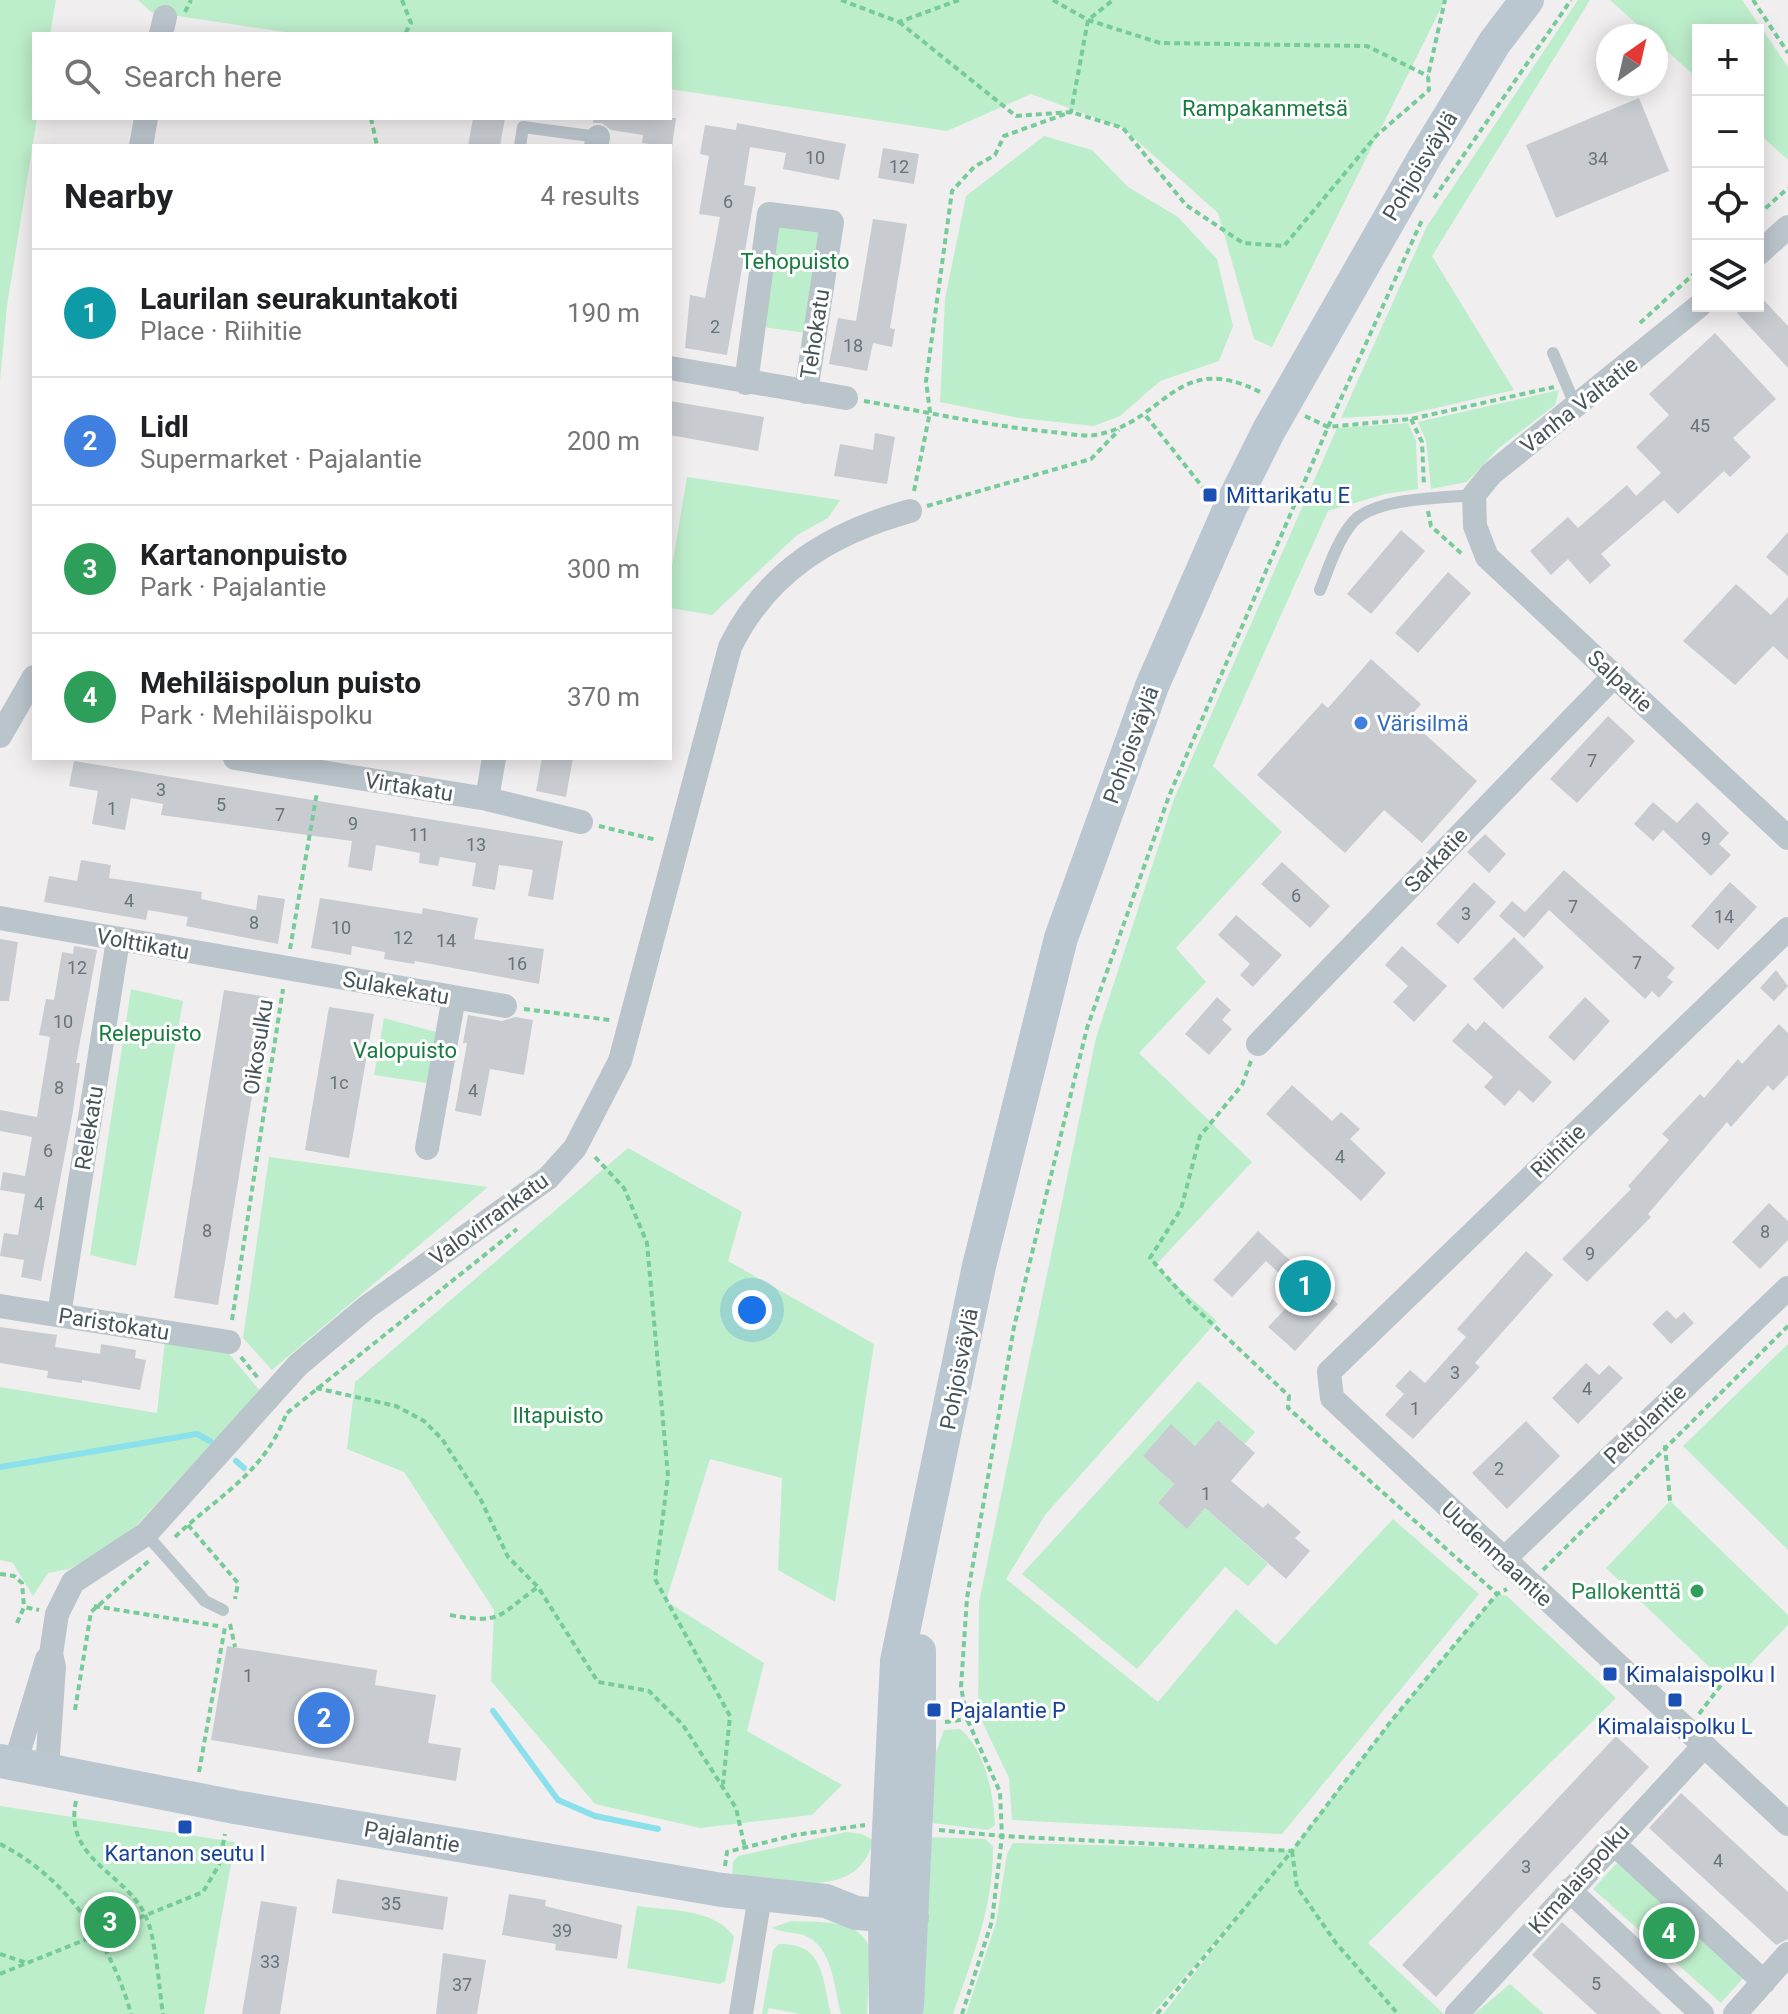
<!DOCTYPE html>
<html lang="en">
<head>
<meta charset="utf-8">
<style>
	body { margin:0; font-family:Roboto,sans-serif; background:#f2f2f2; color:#202124 }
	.controls { position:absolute; right:24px; top:24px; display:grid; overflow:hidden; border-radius:0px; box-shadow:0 4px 20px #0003 }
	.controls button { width:72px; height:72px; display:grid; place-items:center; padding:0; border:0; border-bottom:2px solid #e0e0e0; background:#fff; color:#202124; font:40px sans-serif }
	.compass { position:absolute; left:1596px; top:24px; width:72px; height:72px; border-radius:50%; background:#fff; box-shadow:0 4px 20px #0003; rotate:34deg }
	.you { position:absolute; left:752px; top:1310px; width:28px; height:28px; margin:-20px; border:6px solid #fff; border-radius:50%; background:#1a73e8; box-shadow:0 0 0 12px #1a73e833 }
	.badge { display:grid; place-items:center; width:52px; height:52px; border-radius:50%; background:#d93025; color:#fff; font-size:26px; font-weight:700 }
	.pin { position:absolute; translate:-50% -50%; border:4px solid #fff; box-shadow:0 2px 8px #0006 }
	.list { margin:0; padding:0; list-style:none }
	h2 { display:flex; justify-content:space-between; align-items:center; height:104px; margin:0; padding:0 32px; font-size:34px }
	h2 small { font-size:26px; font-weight:400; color:#757577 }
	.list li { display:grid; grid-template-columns:52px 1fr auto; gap:24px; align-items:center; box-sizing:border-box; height:128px; padding:0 32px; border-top:2px solid #e0e0e0 }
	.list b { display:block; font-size:30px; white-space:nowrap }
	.list p { margin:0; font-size:26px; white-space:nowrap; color:#757577 }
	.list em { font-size:26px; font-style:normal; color:#757577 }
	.icon { flex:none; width:44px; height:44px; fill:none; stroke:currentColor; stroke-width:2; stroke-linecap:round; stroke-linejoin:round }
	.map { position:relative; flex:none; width:1788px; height:2014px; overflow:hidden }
	.search { position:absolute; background:#fff; box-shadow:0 4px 20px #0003; left:32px; top:32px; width:640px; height:88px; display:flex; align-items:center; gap:20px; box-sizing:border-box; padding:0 28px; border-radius:0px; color:#757577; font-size:30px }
	.panel { position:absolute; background:#fff; box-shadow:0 4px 20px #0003; left:32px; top:144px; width:640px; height:616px; border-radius:0px }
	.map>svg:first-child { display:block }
</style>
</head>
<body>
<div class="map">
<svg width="1788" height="2014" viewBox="0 0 1788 2014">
	<rect width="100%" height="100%" fill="#f1eeef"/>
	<path fill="#bdeecb" d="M0 0H56L50 34H34V118H37L7 306 0 381Z
		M138 0H1445L1272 347 1254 339 1218 213 1123 128 1031 94 947 131 670 89V34H298L151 12Z
		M1578 0H1590L1432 256 1514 390 1410 414 1341 418 1427 226Z
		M1610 0H1742L1788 67V160L1758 133V30H1698V79L1656 41V36H1650Z
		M1044 136 1092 150 1128 187 1178 217 1217 259 1233 326 1219 361 1160 381 1120 416 1094 426 1019 418 940 402 945 299 966 196Z
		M777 225 824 232 806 333 763 327Z
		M1559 390 1555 405 1499 448 1467 482 1431 489 1426 440 1418 422Z
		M1408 423 1416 441 1418 489 1385 494 1328 511 1213 766 1282 832 1176 948 1206 982 1139 1053 1252 1162 1155 1266 1217 1321 1045 1515 1006 1579 1158 1702 1236 1609 1276 1645 1393 1519 1479 1594 1282 1834 1012 1820 1009 1778 978 1713 979 1602 1096 1038 1174 799 1337 428Z
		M687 477 840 500 828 518 797 535 712 615 670 608V578Z
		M131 989 183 1001 136 1266 90 1255Z
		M384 1018 436 1032 427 1083 374 1075Z
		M628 1148 742 1212 728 1261 874 1344 835 1602 778 1570 782 1478 710 1459 666 1601 764 1663 747 1731 842 1785 812 1815 700 1828 595 1804 491 1681 494 1610 404 1472 347 1449 355 1382Z
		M269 1157 488 1187 272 1370 243 1338Z
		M165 1340 226 1350 260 1391 125 1538 69 1569 48 1573 33 1596 13 1563 0 1560V1387L157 1413Z
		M1788 1344V1550L1683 1446Z
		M1198 1381 1255 1432 1245 1444 1218 1420 1199 1449 1171 1425 1143 1456 1174 1484 1158 1503 1187 1528 1205 1508 1268 1564 1248 1586 1225 1567 1137 1669 1022 1574Z
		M1670 1501 1788 1615V1625L1729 1686 1606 1568Z
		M1497 1594 1507 1596 1616 1698 1368 1943 1444 2014H1163L1244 1909 1152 2014H966L996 1923 1007 1854 1013 1843 1292 1850 1392 1720Z
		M960 1729C985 1749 994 1795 995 1825L988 1830 932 1823 930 1769 944 1730Z
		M0 1806 235 1842 204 2014H0Z
		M846 1832 862 1834 873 1840C859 1904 779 1879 732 1875L733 1862 738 1856Z
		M927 1837 985 1839 993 1846C994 1905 972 1959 953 2014H916Z
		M1617 1863 1744 1977 1721 2003 1593 1889Z
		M637 1906C669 1911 715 1908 734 1937L725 1981 720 1984 627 1968Z
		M791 1921C818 1923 861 1917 870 1950L867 2014H841C834 1988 833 1945 803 1935 792 1932 781 1932 771 1928Z
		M779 1944C825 1943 822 1979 831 2014H800L769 2008 767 2014H762L773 1950Z
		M1510 1984 1544 2014H1474Z"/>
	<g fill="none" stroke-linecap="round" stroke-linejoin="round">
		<path stroke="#8be1eb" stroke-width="6" d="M236 1461 244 1468
			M0 1467 197 1434 210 1441
			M493 1711 558 1800 595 1816 658 1829"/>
	</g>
	<path fill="#c8ccd1" d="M1639 98 1669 171 1556 218 1526 145Z
		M473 118H505L500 146H468Z
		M593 118H676L672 147 642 143 643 135 611 130 602 123H593Z
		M737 123 846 144 839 180 783 169 786 153 750 147 744 185 756 187 727 355 685 348 690 295 705 298 720 217 699 214 709 156 700 154 705 125 736 130Z
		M883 148 919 154 914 184 878 178Z
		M873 219 907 224 890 328 895 329 892 347 873 343 867 371 829 364 838 318 856 321Z
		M1758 294 1788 326V368L1737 313 1745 306H1758Z
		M1715 333 1776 399 1733 438 1751 457 1730 477 1724 471 1678 514 1664 500 1601 554 1611 565 1590 584 1568 559 1551 575 1530 551 1568 517 1578 528 1627 485 1636 496 1661 473 1636 447 1669 415 1649 394Z
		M670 401 764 417 758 451 670 435Z
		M875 433 895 437 887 484 834 476 840 444 873 450Z
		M1401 530 1425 551 1371 614 1347 594Z
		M1788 532V576L1766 557Z
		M1448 572 1471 593 1418 653 1395 633Z
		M1736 584 1771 615 1788 597V660L1773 646 1735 685 1683 641Z
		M1371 659 1421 704 1408 719 1477 781 1422 843 1384 810 1345 853 1257 775 1322 703 1328 708Z
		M1608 716 1635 741 1577 803 1550 779Z
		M542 758H573L566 797 536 791Z
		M74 761 563 841 553 900 528 896 533 870 499 865 495 890 472 886 476 863 440 857 438 866 419 863 420 853 376 845 372 871 348 867 352 841 161 815 163 804 131 798 125 830 92 824 98 791 69 786Z
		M1653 802 1677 823 1697 802 1729 833 1719 844 1731 855 1711 876 1663 830 1653 841 1634 824Z
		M1485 834 1506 854 1489 873 1467 852Z
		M81 860 111 865 109 878 202 892 201 899 225 904 256 910 258 895 285 899 278 944 186 926 188 917 148 910 146 920 44 902 49 876 77 881Z
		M1282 862 1330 906 1310 928 1261 884Z
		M1564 870 1675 968 1667 977 1673 982 1659 998 1652 991 1645 999 1549 910 1524 938 1499 916 1512 901 1525 912Z
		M1474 882 1496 902 1458 944 1436 924Z
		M1730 882 1757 907 1718 950 1691 926Z
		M320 898 422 914 423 908 478 918 474 939 544 949 539 984 415 961 414 964 384 959 385 952 352 946 351 955 311 948Z
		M1236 915 1282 955 1253 987 1240 975 1250 964 1218 935Z
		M1514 937 1544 967 1503 1009 1473 979Z
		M0 939 18 942 9 1001H0Z
		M74 946 97 950 76 1063H80L72 1117 41 1281 21 1277 24 1260 0 1256 4 1233 18 1235 25 1194 0 1190 3 1172 25 1176 32 1137 0 1131V1110L37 1117 50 1037 39 1035 46 999 54 1000 62 952 73 954Z
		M1402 946 1447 986 1414 1022 1393 1002 1408 986 1385 965Z
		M1776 970 1788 986 1774 1001 1760 988Z
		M224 990 268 997 218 1305 174 1298Z
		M1217 997 1231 1010 1222 1020 1232 1029 1209 1055 1185 1034Z
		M1585 997 1610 1021 1574 1061 1548 1037Z
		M329 1007 374 1014 349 1158 305 1150Z
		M468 1015 502 1021 515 1017 533 1020 524 1075 490 1069 481 1116 455 1111 467 1043H463Z
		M1484 1021 1552 1082 1533 1103 1519 1090 1505 1106 1484 1087 1493 1077 1452 1041 1468 1023 1476 1031Z
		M1779 1024 1788 1033V1075L1773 1091 1768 1085 1731 1127 1727 1122 1648 1214 1651 1217 1587 1282 1562 1259 1631 1189 1628 1186 1669 1140 1662 1134 1700 1094 1704 1098 1738 1059 1742 1064Z
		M1292 1085 1332 1121 1341 1112 1360 1129 1350 1139 1386 1173 1361 1201 1266 1114Z
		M1769 1203 1788 1221V1240L1760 1269 1732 1242Z
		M1258 1231 1338 1304 1295 1351 1268 1327 1300 1293 1266 1261 1232 1297 1213 1280Z
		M1526 1251 1553 1275 1475 1363 1480 1367 1413 1439 1385 1415 1404 1394 1395 1386 1410 1370 1425 1383 1466 1337 1457 1329Z
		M1667 1310 1676 1319 1684 1312 1694 1323 1671 1344 1652 1324Z
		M0 1327 57 1335 55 1347 100 1354 101 1344 136 1350 135 1358 146 1360 140 1390 82 1380V1383L47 1378 48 1371 0 1363Z
		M1586 1363 1599 1375 1609 1365 1623 1378 1578 1424 1552 1398Z
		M1218 1420 1255 1453 1231 1481 1263 1508 1268 1503 1301 1532 1295 1538 1310 1551 1286 1579 1205 1508 1187 1529 1158 1503 1174 1484 1143 1456 1171 1424 1195 1446Z
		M1526 1421 1560 1456 1507 1509 1472 1473Z
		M227 1646 377 1670 375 1685 436 1695 428 1743 461 1748 456 1781 211 1740Z
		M1616 1736 1649 1767 1436 1997 1402 1965Z
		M1681 1793 1788 1892V1939L1776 1945 1649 1828Z
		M337 1879 448 1897 443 1930 332 1913Z
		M509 1894 546 1900 545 1906 622 1925 617 1959 555 1950 556 1944 502 1935Z
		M261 1901 297 1907 280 2014H242Z
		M1562 1922 1662 2014H1597L1532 1955Z
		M443 1953 486 1960 477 2014H436Z"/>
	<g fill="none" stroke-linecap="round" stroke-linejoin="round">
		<path stroke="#76cc98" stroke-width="4" stroke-dasharray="6 4" stroke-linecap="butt" d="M402 0 411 23 405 34
			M841 0 899 22 959 0
			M1053 0 1088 20 1160 43 1367 46 1428 76
			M1753 0 1788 53
			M185 12 191 0
			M899 22 1016 116 1071 112 1123 128 1186 205 1243 243 1284 246 1376 136 1429 90 1428 76 1445 0
			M371 118 377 146
			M1434 198 1571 0
			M1758 215 1788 188
			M1640 323 1698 270
			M864 401C927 412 989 426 1052 432 1066 433 1082 437 1095 435 1166 423 1175 349 1260 392
			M1146 416 1208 494
			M1305 416 1328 427 1411 419 1554 387
			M1411 419 1422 442 1424 486
			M914 491 930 412 926 381 952 191 974 167 995 155 1004 136 1071 112 1088 20 1113 0
			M927 506 1091 459 1119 430
			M1428 511 1431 526 1463 555
			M599 826 657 840
			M290 949 317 792
			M524 1009 610 1020
			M1251 1061 1242 1085 1200 1136 1181 1209 1150 1258 1190 1303 1289 1396 1288 1408 1497 1594
			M595 1157 624 1188 647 1243 668 1476 655 1579 730 1716 723 1784
			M232 1320 283 989
			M241 1357 258 1378
			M316 1388 396 1406 424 1421 442 1439 480 1498 508 1557 538 1587 598 1682 649 1691 683 1725 736 1808 745 1848
			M287 1413 517 1229
			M1665 1445 1670 1501
			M188 1525 238 1583 235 1599
			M175 1537C220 1494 264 1474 287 1412
			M1543 1570 1788 1326
			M0 1574 14 1576 22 1583 24 1607
			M94 1606 218 1626
			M450 1615C503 1625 498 1615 538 1587
			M17 1623 24 1607 39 1610
			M230 1624 235 1647
			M75 1710 91 1612 151 1559
			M1699 1714 1724 1681
			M945 1722 967 1719
			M199 1772 225 1627
			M76 1801C63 1860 128 1874 146 1917 156 1938 159 1989 163 2014
			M939 1830 1002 1836 1000 1792 967 1719 961 1687 967 1598 1014 1327 1087 1028 1169 796 1328 427 1422 220
			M0 1844C66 1877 112 1944 131 2014
			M1292 1851 1297 1887 1336 1943 1398 2014
			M725 1866 727 1852 795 1835 865 1825
			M0 1954 27 1963
			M0 1974 203 1892 219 1865 225 1834
			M962 2014 992 1921 1002 1836 1292 1851 1392 1720 1497 1594 1507 1589
			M1157 2014 1292 1851"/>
		<path stroke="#bac4cb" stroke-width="12" d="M520 146 523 127 598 137
			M1553 353 1576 407
			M1320 590C1329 567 1337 541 1353 522 1375 497 1443 498 1474 495
			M146 1534 205 1601 223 1610"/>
		<path stroke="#bac4cb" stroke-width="24" d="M161 34 165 17
			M141 146 146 118
			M596 146 598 137
			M1758 254 1788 227
			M1699 306 1491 474 1474 495 1475 526 1487 557 1788 838
			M670 368 846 398
			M746 383 769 214 832 222 806 392
			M0 736 34 677
			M235 758 487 799 581 822
			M487 799 494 758
			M0 918 505 1006
			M1788 929 1329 1372 1332 1398 1788 1824
			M1258 1044 1614 676
			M427 1148 454 997
			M0 1306 229 1342
			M59 1315 118 940
			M1503 1560 1788 1288
			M15 1764 47 1659
			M47 1769 54 1667 51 1654 57 1614 73 1582 146 1534 298 1365 367 1307 548 1178 575 1148 620 1061 730 647C767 571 831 533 910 511
			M1612 1842 1764 1982
			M1569 1890 1702 2014
			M741 2014 760 1896
			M1457 2014 1703 1747
			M1735 2014 1788 1954"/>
		<path stroke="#bac7d0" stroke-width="34" d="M0 1761 235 1807 722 1890 826 1901 856 1913 912 1917
			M907 2006 919 1749V1651
			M886 2014 885 1915 897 1661 979 1266 1061 938 1152 686 1230 508 1269 430 1426 155 1495 42 1527 0"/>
	</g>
	<g fill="#1a4fb4" stroke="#fff" stroke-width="3">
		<rect x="1202" y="487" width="16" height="16" rx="4"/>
		<rect x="1602" y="1666" width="16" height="16" rx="4"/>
		<rect x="1667" y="1692" width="16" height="16" rx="4"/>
		<rect x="926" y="1702" width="16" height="16" rx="4"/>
		<rect x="177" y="1819" width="16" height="16" rx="4"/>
	</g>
	<circle fill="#3f7fe0" stroke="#fff" stroke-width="3" cx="1361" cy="723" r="8"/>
	<circle fill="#2e9e5b" stroke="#fff" stroke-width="3" cx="1697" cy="1591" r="8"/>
	<g text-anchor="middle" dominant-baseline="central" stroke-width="6" stroke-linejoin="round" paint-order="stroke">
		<g font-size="18" fill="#677279">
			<text x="815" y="157">10</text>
			<text x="1598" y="158">34</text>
			<text x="899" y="166">12</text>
			<text x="728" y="201">6</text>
			<text x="715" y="326">2</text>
			<text x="853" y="345">18</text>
			<text x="1700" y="425">45</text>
			<text x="1592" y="760">7</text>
			<text x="161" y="789">3</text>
			<text x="221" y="804">5</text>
			<text x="112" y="808">1</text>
			<text x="280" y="814">7</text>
			<text x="353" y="823">9</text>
			<text x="419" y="834">11</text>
			<text x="1706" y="838">9</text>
			<text x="476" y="844">13</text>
			<text x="1296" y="895">6</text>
			<text x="129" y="900">4</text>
			<text x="1573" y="906">7</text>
			<text x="1466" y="913">3</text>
			<text x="1724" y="916">14</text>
			<text x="254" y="922">8</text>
			<text x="341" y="927">10</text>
			<text x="403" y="937">12</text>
			<text x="446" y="940">14</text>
			<text x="1637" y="962">7</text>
			<text x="517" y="963">16</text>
			<text x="77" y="967">12</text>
			<text x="63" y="1021">10</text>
			<text x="339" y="1082">1c</text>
			<text x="59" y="1087">8</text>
			<text x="473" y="1090">4</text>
			<text x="48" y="1150">6</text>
			<text x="1340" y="1156">4</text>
			<text x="39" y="1203">4</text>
			<text x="207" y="1230">8</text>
			<text x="1765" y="1231">8</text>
			<text x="1590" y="1253">9</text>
			<text x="1455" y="1372">3</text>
			<text x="1587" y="1388">4</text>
			<text x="1415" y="1408">1</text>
			<text x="1499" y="1468">2</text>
			<text x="1206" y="1493">1</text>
			<text x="248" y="1675">1</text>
			<text x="1718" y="1860">4</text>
			<text x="1526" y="1866">3</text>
			<text x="391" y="1903">35</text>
			<text x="562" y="1930">39</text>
			<text x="270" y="1961">33</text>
			<text x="1596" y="1983">5</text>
			<text x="462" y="1984">37</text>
		</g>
		<g font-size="22" fill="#187c40" stroke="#fff">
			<text x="1265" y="108">Rampakanmetsä</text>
			<text x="795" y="261">Tehopuisto</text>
			<text x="150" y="1033">Relepuisto</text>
			<text x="405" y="1050">Valopuisto</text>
			<text x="558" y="1415">Iltapuisto</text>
		</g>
		<g font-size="22" fill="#47545c" stroke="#fff">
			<text transform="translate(1420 166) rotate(-59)">Pohjoisväylä</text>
			<text transform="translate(815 334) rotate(-81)">Tehokatu</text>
			<text transform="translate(1579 405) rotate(-38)">Vanha Valtatie</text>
			<text transform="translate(1620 681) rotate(43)">Salpatie</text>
			<text transform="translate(1131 745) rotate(-70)">Pohjoisväylä</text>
			<text transform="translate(409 787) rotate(9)">Virtakatu</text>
			<text transform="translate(1436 860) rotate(-46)">Sarkatie</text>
			<text transform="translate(143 944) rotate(10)">Volttikatu</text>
			<text transform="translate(396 988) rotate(10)">Sulakekatu</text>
			<text transform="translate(258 1047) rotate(-81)">Oikosulku</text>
			<text transform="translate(89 1128) rotate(-81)">Relekatu</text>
			<text transform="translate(1558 1151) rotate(-44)">Riihitie</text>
			<text transform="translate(489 1219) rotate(-36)">Valovirrankatu</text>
			<text transform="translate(114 1324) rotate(9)">Paristokatu</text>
			<text transform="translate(959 1369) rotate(-79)">Pohjoisväylä</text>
			<text transform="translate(1645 1424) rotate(-44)">Peltolantie</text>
			<text transform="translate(1497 1554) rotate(43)">Uudenmaantie</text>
			<text transform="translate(412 1837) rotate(10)">Pajalantie</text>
			<text transform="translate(1579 1879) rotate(-48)">Kimalaispolku</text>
		</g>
		<g font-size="22" fill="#164399" stroke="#fff" text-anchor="start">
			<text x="1226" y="495">Mittarikatu E</text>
			<text x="1626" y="1674">Kimalaispolku I</text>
			<text x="950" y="1710">Pajalantie P</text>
			<text x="1675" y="1726" text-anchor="middle">Kimalaispolku L</text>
			<text x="185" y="1853" text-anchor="middle">Kartanon seutu I</text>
		</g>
		<g font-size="22" fill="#366cbe" stroke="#fff" text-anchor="start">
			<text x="1377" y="723">Värisilmä</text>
		</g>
		<g font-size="22" fill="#27864d" stroke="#fff" text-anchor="end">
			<text x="1681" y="1591">Pallokenttä</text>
		</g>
	</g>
</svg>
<div class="controls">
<button>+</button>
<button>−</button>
<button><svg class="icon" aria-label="locate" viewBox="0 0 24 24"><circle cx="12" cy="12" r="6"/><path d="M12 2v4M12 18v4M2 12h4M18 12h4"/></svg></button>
<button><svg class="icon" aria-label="layers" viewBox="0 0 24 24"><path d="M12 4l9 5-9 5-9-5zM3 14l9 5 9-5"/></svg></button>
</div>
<svg class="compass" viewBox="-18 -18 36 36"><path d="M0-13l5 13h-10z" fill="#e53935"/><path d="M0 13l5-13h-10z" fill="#757577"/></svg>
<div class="you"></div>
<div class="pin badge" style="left:1305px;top:1286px;background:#0f9aa8">1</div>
<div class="pin badge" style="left:324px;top:1718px;background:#3f7fe0">2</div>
<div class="pin badge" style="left:110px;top:1922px;background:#2e9e5b">3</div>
<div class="pin badge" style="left:1669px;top:1933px;background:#2e9e5b">4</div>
<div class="search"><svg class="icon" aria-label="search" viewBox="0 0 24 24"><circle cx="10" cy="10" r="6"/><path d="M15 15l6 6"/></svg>Search here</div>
<section class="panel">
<h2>Nearby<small>4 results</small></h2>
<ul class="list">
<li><span class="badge" style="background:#0f9aa8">1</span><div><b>Laurilan seurakuntakoti</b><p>Place · Riihitie</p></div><em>190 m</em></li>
<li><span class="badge" style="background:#3f7fe0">2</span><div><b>Lidl</b><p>Supermarket · Pajalantie</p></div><em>200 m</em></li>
<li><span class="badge" style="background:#2e9e5b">3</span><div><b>Kartanonpuisto</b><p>Park · Pajalantie</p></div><em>300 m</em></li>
<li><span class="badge" style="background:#2e9e5b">4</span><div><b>Mehiläispolun puisto</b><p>Park · Mehiläispolku</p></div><em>370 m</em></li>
</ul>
</section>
</div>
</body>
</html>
